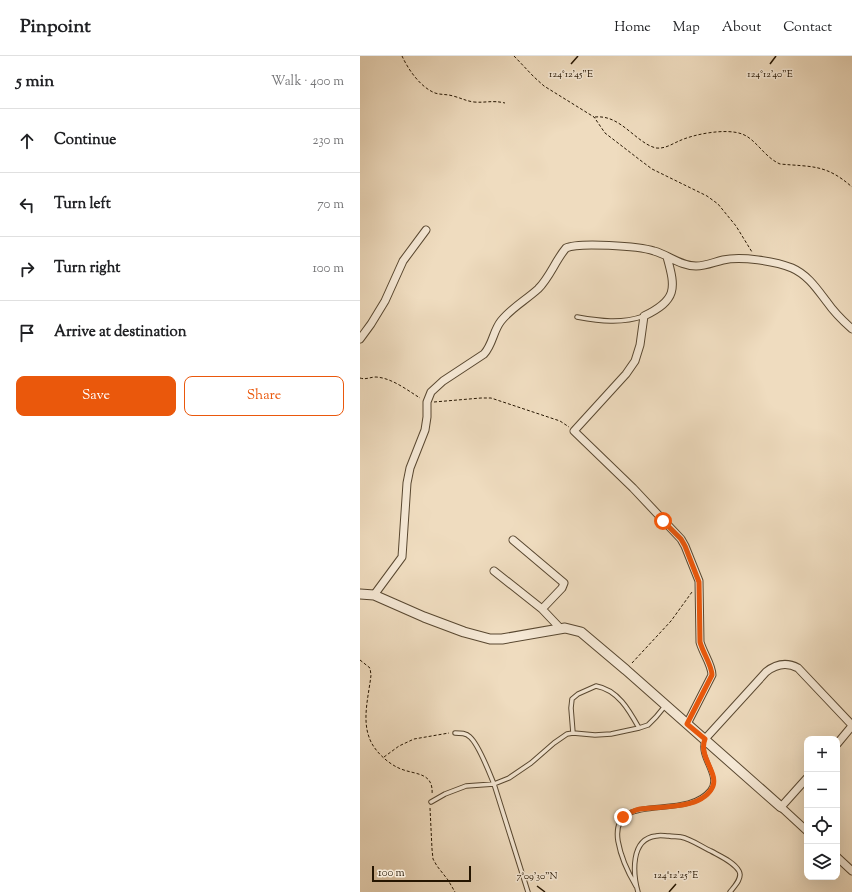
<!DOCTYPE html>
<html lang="en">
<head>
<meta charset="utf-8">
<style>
	body { margin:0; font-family:"Sorts Mill Goudy",serif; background:#f6f6f6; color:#202124 }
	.controls { position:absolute; right:12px; bottom:12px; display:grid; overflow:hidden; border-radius:8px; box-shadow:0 4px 16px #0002 }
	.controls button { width:36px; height:36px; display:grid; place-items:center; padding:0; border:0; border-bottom:1px solid #e0e0e0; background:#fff; color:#202124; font:20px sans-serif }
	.scale { position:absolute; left:12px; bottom:10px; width:99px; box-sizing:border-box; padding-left:4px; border:2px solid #251501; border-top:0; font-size:11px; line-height:14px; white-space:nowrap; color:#251501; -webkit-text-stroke:3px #f5e8d5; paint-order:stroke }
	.stop { position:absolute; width:12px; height:12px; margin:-9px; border:3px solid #ea580c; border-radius:50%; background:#fff }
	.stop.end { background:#ea580c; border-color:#fff; box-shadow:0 1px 4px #0008 }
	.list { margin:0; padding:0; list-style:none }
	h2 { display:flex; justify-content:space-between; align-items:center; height:52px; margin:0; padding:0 16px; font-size:17px }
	h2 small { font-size:13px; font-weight:400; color:#757577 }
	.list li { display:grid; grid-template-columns:26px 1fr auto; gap:12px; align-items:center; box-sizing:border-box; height:64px; padding:0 16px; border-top:1px solid #e0e0e0 }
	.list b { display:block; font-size:15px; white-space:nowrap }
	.list em { font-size:13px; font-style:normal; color:#757577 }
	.actions { display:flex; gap:8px; padding:12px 16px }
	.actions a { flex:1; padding:9px 0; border:1px solid #ea580c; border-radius:8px; text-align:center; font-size:14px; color:#ea580c }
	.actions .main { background:#ea580c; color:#fff }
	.icon { flex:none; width:22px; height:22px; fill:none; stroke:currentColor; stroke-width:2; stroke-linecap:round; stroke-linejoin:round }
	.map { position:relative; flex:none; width:492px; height:836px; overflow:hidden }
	header { display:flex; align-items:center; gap:24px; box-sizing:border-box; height:56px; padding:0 20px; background:#fff; border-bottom:1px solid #e0e0e0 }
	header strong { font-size:19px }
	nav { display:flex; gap:22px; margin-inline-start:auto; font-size:14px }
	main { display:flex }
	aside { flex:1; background:#fff }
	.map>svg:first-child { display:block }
</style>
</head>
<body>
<header>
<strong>Pinpoint</strong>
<nav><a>Home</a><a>Map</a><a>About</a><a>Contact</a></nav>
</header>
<main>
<aside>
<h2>5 min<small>Walk · 400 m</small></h2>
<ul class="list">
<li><svg class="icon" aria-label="ahead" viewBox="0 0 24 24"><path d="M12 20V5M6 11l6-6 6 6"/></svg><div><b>Continue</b></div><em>230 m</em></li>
<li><svg class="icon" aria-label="left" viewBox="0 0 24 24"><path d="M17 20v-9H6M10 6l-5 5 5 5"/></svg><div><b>Turn left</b></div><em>70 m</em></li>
<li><svg class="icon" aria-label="right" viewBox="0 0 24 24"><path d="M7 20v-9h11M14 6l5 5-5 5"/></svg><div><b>Turn right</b></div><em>100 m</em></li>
<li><svg class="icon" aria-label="arrive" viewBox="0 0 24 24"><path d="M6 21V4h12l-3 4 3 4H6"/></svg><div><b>Arrive at destination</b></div></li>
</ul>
<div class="actions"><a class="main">Save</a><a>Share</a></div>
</aside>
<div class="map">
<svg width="492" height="836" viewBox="0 0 492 836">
	<rect width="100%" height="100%" fill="#efdcbf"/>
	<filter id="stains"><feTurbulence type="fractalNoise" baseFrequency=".005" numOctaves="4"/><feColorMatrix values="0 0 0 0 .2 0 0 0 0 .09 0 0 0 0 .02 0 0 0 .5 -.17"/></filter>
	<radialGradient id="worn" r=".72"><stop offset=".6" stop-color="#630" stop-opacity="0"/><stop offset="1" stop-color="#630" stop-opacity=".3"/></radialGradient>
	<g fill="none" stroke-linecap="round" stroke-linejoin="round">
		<g stroke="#584730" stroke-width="5.5">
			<path id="service" d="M217 261C240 265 261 268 284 260
				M95 677C101 677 106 677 110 681 119 689 129 716 134 728L168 836
				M213 677 211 652 212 643 218 638 236 630C258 634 269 654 279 672
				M71 746 85 738 106 730 134 728 149 722 171 707 194 687 207 678 213 677 235 679 251 678 279 672 288 669 296 661 305 650
				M276 830C267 815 261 802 258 785 250 733 325 766 350 734 361 720 338 701 344 685
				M278 836C273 818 270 783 296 780 300 779 305 780 309 780 313 781 317 780 321 781 331 783 342 791 351 795 360 800 374 806 379 815 383 822 374 831 370 836"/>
		</g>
		<g stroke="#584730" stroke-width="9">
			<path id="minor" d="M307 201C316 233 317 244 284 260L280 289 275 305 266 318 214 375 273 432 321 483 325 490 339 525 340 586C343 597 352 609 352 619L327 668
				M0 283 11 268 25 245 43 205 66 174
				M153 484 204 527 202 532 182 553
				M134 515 182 553 200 572
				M14 539 42 501 47 427 50 412 65 374 67 361V346L71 336 83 325 124 298C133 288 133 275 141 265 151 252 166 244 178 233 190 221 195 205 206 192 218 186 279 190 294 195 309 199 320 210 336 210 346 210 354 206 363 204 381 200 415 205 432 212 448 219 457 233 467 246 474 256 483 265 492 273
				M345 683 406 616C416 608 427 606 438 612L492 669
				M477 688 492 670
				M447 722 421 751 447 775
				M477 801 492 815"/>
		</g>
		<g stroke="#584730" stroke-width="11">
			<path id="tertiary" d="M0 538 14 539 64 561 104 576 130 583H142L205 572 221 576 266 614 421 751"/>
		</g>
		<path stroke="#251501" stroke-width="1" stroke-dasharray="3 2" stroke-linecap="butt" d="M42 0C48 13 60 31 75 37 81 39 87 38 93 40 101 42 106 45 114 46 126 47 132 44 145 47
			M154 0 174 21 184 30 234 61 245 77 280 104 292 113 347 140 358 148 376 170 392 196
			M235 61C256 59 268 76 285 87 288 89 292 91 296 92 305 93 312 88 319 85 334 78 366 72 382 78 396 83 404 101 420 108 452 111 466 108 492 131
			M0 322C6 324 10 321 16 321 32 322 47 334 60 342
			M74 346 121 342H131L200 365 209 371
			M0 604 10 612 11 619C9 638 2 662 9 681 13 694 28 708 41 713 56 719 74 716 72 739
			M272 607 311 565 332 536
			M24 701 39 690 54 683 89 677
			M70 752 72 793 73 803 77 810 88 824 95 836"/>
		<use href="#service" stroke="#f5e8d5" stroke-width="3.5"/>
		<use href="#minor" stroke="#f5e8d5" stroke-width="7"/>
		<use href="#tertiary" stroke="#f5e8d5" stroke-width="9"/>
	</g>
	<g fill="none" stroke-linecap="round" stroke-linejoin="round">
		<path stroke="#ea580c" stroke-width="5" d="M263 761C269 757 274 754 280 753 300 750 343 754 353 730 358 716 338 700 345 683L327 668 352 619C352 610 343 597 340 586L339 526 325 490 321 483 303 465"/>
	</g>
	<path fill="none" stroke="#251501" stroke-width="1.5" d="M211 8 218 0M410 8 416 0M177 830 185 836M309 836 316 828"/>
	<g font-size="10" text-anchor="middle" fill="#251501" stroke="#f5e8d5" stroke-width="3" stroke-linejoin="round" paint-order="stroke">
		<text x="211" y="21">124°12'45"E</text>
		<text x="410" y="21">124°12'40"E</text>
		<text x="316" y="822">124°12'25"E</text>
		<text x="177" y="823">7°09'30"N</text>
	</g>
	<rect width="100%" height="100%" filter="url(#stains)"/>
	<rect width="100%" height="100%" fill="url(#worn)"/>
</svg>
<div class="controls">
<button>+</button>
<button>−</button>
<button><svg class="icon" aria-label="locate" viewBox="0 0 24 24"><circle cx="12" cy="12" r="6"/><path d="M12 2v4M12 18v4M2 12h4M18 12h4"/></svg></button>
<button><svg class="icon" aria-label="layers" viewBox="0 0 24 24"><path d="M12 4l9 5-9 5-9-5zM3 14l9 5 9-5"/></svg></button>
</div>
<div class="scale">100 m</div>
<div class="stop" style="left:303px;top:465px"></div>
<div class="stop end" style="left:263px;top:761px"></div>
</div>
</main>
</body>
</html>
